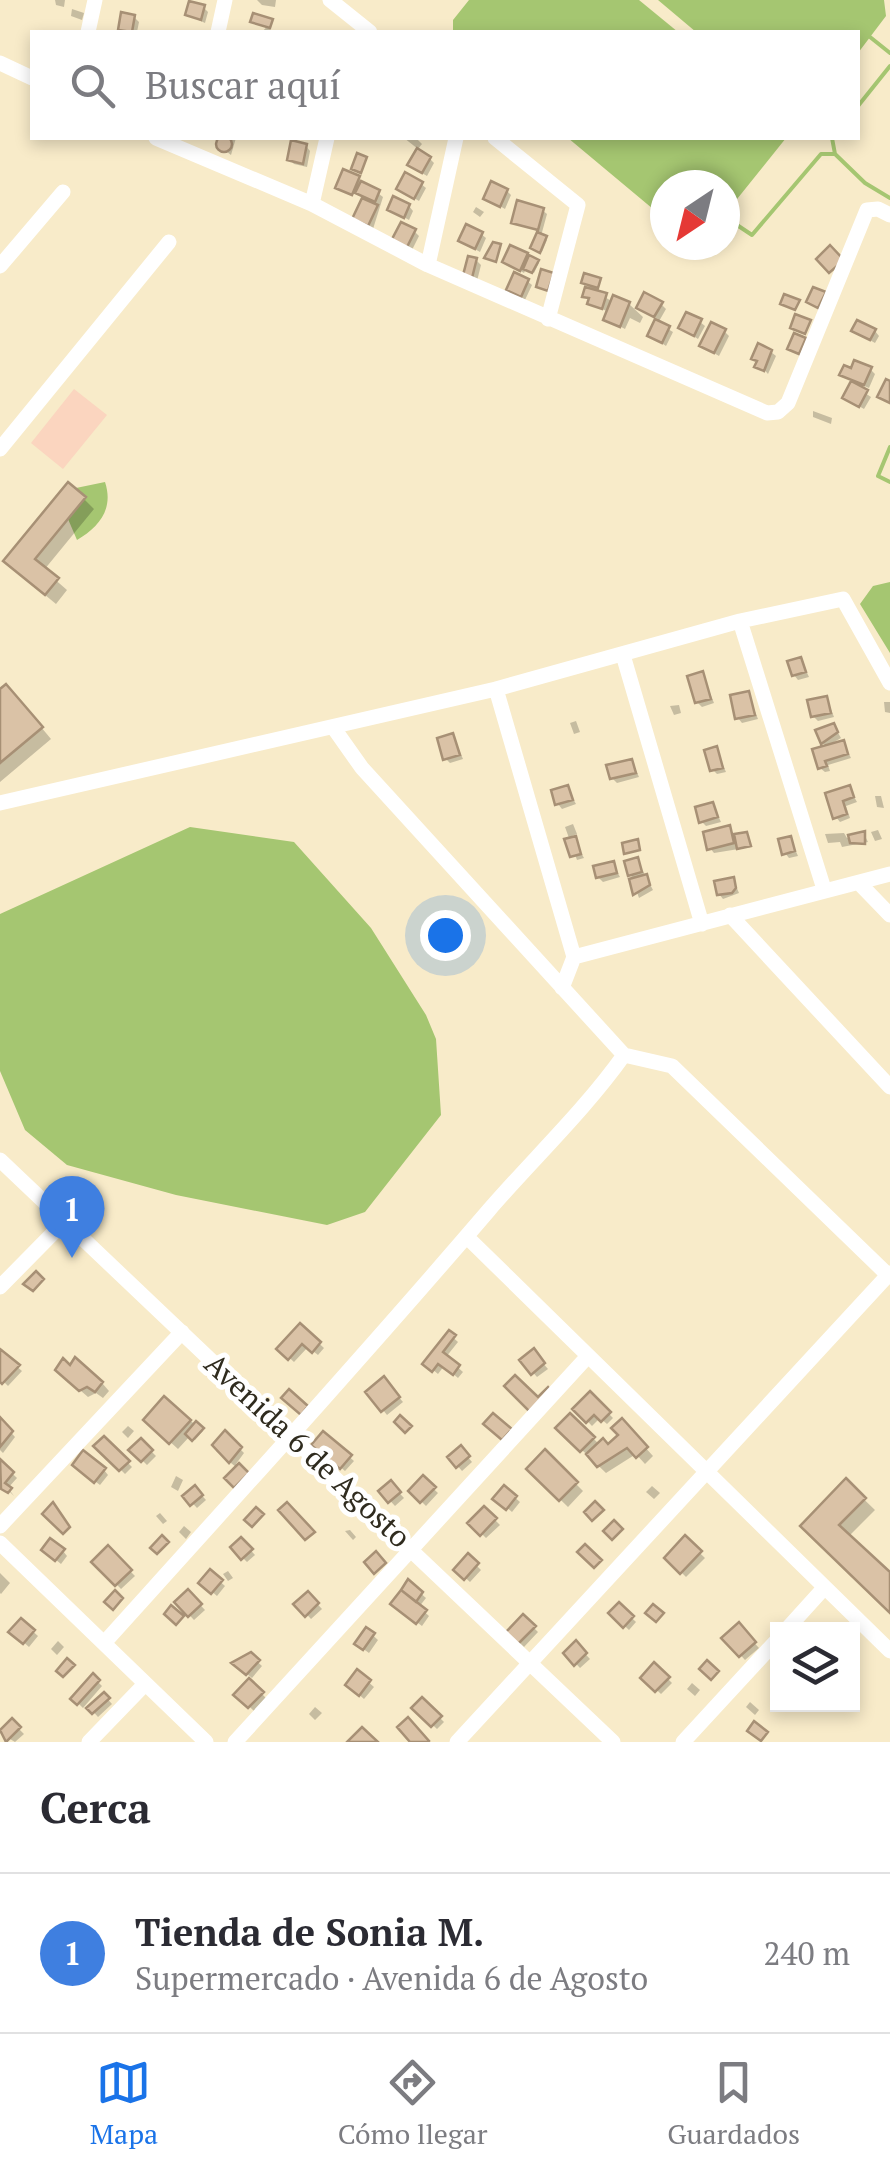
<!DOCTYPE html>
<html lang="es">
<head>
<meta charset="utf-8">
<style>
	body { margin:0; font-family:"PT Serif",serif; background:#f7f7f7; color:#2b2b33 }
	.controls { position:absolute; right:30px; bottom:30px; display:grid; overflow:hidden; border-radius:0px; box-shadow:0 5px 15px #0003 }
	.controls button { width:90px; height:90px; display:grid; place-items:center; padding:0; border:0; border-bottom:2px solid #e1e1e2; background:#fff; color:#2b2b33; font:50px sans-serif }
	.compass { position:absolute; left:650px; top:170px; width:90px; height:90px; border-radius:50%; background:#fff; box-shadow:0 5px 15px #0003; rotate:215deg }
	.you { position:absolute; left:445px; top:935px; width:35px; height:35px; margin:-25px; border:8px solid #fff; border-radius:50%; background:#1a73e8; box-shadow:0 0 0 15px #1a73e833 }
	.badge { display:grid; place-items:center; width:65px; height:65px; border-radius:50%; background:#1a73e8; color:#fff; font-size:32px; font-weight:700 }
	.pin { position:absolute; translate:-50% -82px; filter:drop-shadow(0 2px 5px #0008) }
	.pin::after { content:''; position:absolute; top:52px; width:35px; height:30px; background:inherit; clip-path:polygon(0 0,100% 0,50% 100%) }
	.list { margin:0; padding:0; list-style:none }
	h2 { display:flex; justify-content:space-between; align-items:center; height:130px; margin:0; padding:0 40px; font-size:42px }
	h2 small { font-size:32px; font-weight:400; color:#7c7c81 }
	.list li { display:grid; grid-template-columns:65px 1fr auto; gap:30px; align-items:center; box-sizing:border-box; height:160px; padding:0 40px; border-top:2px solid #e1e1e2 }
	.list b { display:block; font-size:38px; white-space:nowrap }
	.list p { margin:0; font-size:32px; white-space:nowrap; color:#7c7c81 }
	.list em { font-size:32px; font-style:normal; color:#7c7c81 }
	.icon { flex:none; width:55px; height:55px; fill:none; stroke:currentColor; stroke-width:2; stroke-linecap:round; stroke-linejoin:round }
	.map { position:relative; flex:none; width:890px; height:1742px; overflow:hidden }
	.search { position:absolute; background:#fff; box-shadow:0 5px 15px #0003; left:30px; right:30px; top:30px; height:110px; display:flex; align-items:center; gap:25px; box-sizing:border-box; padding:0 35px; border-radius:0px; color:#7c7c81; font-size:38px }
	.sheet { height:290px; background:#fff }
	nav { display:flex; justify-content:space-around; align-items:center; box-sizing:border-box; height:140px; border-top:2px solid #e1e1e2; background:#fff; font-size:28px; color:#7c7c81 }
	nav a { display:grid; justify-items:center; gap:5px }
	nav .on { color:#1a73e8 }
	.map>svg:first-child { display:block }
</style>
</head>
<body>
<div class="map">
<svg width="890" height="1742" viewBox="0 0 890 1742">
	<rect width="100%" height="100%" fill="#f8ebc9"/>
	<path fill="#fbd5bf" d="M74 389 107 415 63 469 31 443Z"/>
	<path fill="#a5c671" d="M469 0H639L678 32H453V20Z
		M658 0H884L886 16 858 53V32H696Z
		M568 138H786L725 214V185H665V219Z
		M105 482C114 509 99 527 77 540L68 519 86 497 76 488Z
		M890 582V653L860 604 873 586Z
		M190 827 294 842 371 928 426 1015 436 1039 441 1115 365 1212 327 1225 176 1195 67 1165 25 1130 0 1071V914Z"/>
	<path fill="#0003" d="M55 0H65L64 7 56 5Z
		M257 0H276L275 7 262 5Z
		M204 8 208 12 205 23 188 15Z
		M72 9 84 13 82 20 71 16Z
		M134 17 139 22 137 32H123L120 29Z
		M272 21 270 31 275 32H262Z
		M219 138H236L231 155 218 145Z
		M404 138H416L422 144 418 149Z
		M306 146 310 151 307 167 294 164 289 159Z
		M430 159 434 163 427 176 415 169Z
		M359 179 383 197 373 229 355 218 365 198 338 187Z
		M421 184 426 188 419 201 399 189Z
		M507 191 511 195 505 209 486 198Z
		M409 206 413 211 409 220 390 209Z
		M476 207 484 212 480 217 473 212Z
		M542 210 547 214 541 236 547 240 542 252 533 247 540 232 514 222Z
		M414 231 419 236 411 252 399 245Z
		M481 234 486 238 480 252 461 241Z
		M526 255 539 263 534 273 526 269 524 273 505 262Z
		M476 260 481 265 476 285 469 283Z
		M599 280 598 293 613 302 629 304 643 317 640 323 630 318 625 329 606 319 609 312 590 304 585 296 589 285Z
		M527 281 532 285 525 300 509 290Z
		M661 304 666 309 658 323 673 332 666 346 650 335 658 319 644 312Z
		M700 322 705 326 698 339 681 328Z
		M724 331 729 336 719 356 702 346Z
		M854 331H875L879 336 875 343Z
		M771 352 776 356 768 374 754 358Z
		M870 369 875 374 869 388 855 382 853 385 871 397 864 409 845 398 854 382 842 374Z
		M813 411 832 418 831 424 813 417Z
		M84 499 94 509 44 570 67 590 56 604 16 571Z
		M801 660 809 677 798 680 794 675Z
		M702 674 714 703 702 707 697 702Z
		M0 692 16 697 51 739 0 782Z
		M748 694 758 719 742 723 738 718Z
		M827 699 834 717 818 721 813 716Z
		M884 702H890V713L885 712Z
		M679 705 681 713 674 715 670 706Z
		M576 721 580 732 574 734 570 723Z
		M834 726 841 738 829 745 843 742 851 758 828 765 830 771 825 772 820 768 827 747 823 743Z
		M453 736 463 759 450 763 445 758Z
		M716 749 726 772 717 774 713 770Z
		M632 761 639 777 617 783 612 778Z
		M567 788 576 804 562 809 558 804Z
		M849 788 857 802 846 806 850 818 840 822 836 817Z
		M875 796H881L884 808 877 807Z
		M713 805 721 822 706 826 702 822Z
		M573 824 577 834 572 836 584 858 577 860 565 827Z
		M729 828 734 837 747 834 751 847 714 853 710 848Z
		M878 830 882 839 875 841 871 832Z
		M844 833 847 838 864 834 868 842 842 847 840 842 828 843 825 834Z
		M790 838 798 856 789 858 785 853Z
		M637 860 653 890 639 898 631 875Z
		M613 864 620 877 603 882 598 877Z
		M733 879 739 893 723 899 719 894Z
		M300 1326 324 1348 318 1355 308 1347 294 1362 280 1349Z
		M449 1334 458 1342 446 1357 463 1372 458 1378 444 1366 438 1374 426 1364Z
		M0 1352 22 1371 8 1386 0 1378Z
		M533 1352 548 1369 537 1377 522 1360Z
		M65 1377 102 1383 109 1391 103 1398 96 1393 88 1397Z
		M384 1380 403 1402 387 1415 383 1410Z
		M590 1395 613 1418 607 1424 600 1418 592 1426 576 1409Z
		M165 1400 203 1431 195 1440 190 1436 178 1449 146 1420Z
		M570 1416 600 1445 608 1447 621 1435 622 1422 653 1456 645 1464 636 1454 606 1473 559 1428Z
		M0 1420 15 1437 3 1453 0 1450Z
		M128 1426 134 1431 128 1438 122 1432Z
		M225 1434 244 1453 236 1464 251 1479 216 1451 215 1446Z
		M323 1434 354 1461 345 1471 314 1444Z
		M104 1439 132 1467 125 1474 97 1446Z
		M141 1441 156 1456 147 1465 132 1450Z
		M461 1449 472 1462 462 1471 450 1457Z
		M545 1453 583 1491 568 1507 529 1469Z
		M0 1462 17 1478 8 1488 14 1496 0 1482Z
		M79 1469 104 1470 108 1475 100 1485Z
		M176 1476 183 1480 178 1491 171 1487Z
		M423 1479 438 1493 426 1506 411 1491Z
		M846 1482 875 1510 848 1537 890 1576V1610L814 1536Z
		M390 1483 404 1498 395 1506 381 1491Z
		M652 1486 660 1493 654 1499 646 1492Z
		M195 1488 206 1500 197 1508 186 1496Z
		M504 1488 520 1502 512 1512 496 1498Z
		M484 1509 500 1525 486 1538 471 1523Z
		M160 1513 167 1521 163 1524 156 1516Z
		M184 1526 191 1532 186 1539 179 1532Z
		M350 1530 356 1537 353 1540 345 1531Z
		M685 1539 705 1558 686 1577 667 1558Z
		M241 1540 255 1555 247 1562 233 1548Z
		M108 1549 135 1576 121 1589 95 1562Z
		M44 1550 63 1551 67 1556 61 1564Z
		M468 1557 481 1570 470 1582 456 1569Z
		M228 1571 233 1578 228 1581 223 1574Z
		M0 1573 10 1583 1 1594 0 1593Z
		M210 1573 225 1586 217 1596 202 1583Z
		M409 1583 426 1598 419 1607 429 1616 422 1626 398 1608Z
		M188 1592 205 1610 194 1620 177 1602Z
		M308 1594 322 1609 311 1619 297 1604Z
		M619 1606 636 1622 629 1630 611 1613Z
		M523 1617 538 1632 524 1647 509 1633Z
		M21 1621 38 1636 29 1647 12 1632Z
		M739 1626 759 1648 745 1660 725 1638Z
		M367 1630 378 1640 369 1653 362 1648Z
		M58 1641 64 1647 57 1655 51 1649Z
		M576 1644 590 1659 580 1668 566 1653Z
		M250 1655 262 1666 252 1678 235 1664Z
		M655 1666 672 1683 661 1694 644 1678Z
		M358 1673 374 1687 364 1699 348 1685Z
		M93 1677 102 1686 83 1708 73 1698Z
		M249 1681 266 1698 254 1711 237 1695Z
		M692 1683 700 1690 695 1696 687 1689Z
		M104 1695 112 1704 98 1717 90 1708Z
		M422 1700 444 1722 437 1729 415 1708Z
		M750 1702 759 1710 755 1715 746 1707Z
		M315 1707 322 1713 315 1720 309 1714Z
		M12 1722 24 1734 15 1742 0 1733Z"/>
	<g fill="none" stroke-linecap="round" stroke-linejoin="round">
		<path stroke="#a5c671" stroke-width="4" d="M870 37 890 53
			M858 106 890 66
			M832 138 835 154
			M725 217 752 235 821 154H835L865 183 890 198
			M890 447 878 476 890 482"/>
	</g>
	<path fill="#dac2a6" stroke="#a79075" stroke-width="2.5" d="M189 1 205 5 201 20 185 15Z
		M121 12 135 15 132 32 118 30Z
		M253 13 273 19 270 28 250 22Z
		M216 144a8 8 0 1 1 16 0a8 8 0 1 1-16 0Z
		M291 140 307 144 303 164 287 160Z
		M417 148 431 157 422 173 407 165Z
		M357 153 367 157 361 173 351 169Z
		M343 169 360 176 352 195 335 188Z
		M405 172 423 182 414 199 396 189Z
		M361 181 380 190 375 202 355 193Z
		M491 181 508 189 500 207 483 199Z
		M393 196 410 204 404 218 387 210Z
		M362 198 378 205 368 226 352 219Z
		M517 200 544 208 538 230 511 223Z
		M401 222 416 229 406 249 391 241Z
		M466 224 483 232 475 249 458 241Z
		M537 232 547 236 540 253 530 248Z
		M493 242 501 244 496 262 484 258Z
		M510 245 528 253 520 271 502 262Z
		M830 245 844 260 829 273 816 259Z
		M529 255 539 260 532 273 523 269Z
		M468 256 477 258 471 282 462 279Z
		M541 269 554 273 548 291 536 287Z
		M514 272 529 279 521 297 506 290Z
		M584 273 601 278 598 288 581 283Z
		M585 287 607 293 602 309 587 304 589 298 582 297Z
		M813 287 826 292 818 308 806 302Z
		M644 292 663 302 654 317 636 308Z
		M784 294 800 300 795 310 780 304Z
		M613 295 630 302 620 327 603 320Z
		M686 312 702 319 694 336 678 328Z
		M795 314 811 320 805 334 790 328Z
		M655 319 670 326 662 343 647 336Z
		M857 320 876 329 870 340 851 331Z
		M711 322 726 329 714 353 699 346Z
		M794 333 806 338 799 354 787 349Z
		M758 343 772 350 764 371 754 367 757 361 751 359Z
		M854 360 872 367 864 385 839 375 844 365 851 368Z
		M886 379 890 381V403L877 397Z
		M851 381 868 390 859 407 842 398Z
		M68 482 86 497 35 559 59 578 45 595 3 561Z
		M801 657 806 672 792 676 787 661Z
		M703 671 711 699 695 703 687 676Z
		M6 684 43 727 0 763V689Z
		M749 691 755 715 735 719 730 695Z
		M827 696 831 713 811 717 807 700Z
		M834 723 838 732 821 744 815 730Z
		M453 733 460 755 443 760 437 738Z
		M844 740 848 754 825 761 827 766 818 769 812 749Z
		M717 746 723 768 710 771 704 750Z
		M632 759 636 773 610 779 606 765Z
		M568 785 573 800 555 805 551 790Z
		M850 785 854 797 843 801 847 814 833 819 825 793Z
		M713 802 718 817 699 823 695 807Z
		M730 825 734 843 707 850 703 832Z
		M865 831V844L850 843 848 835Z
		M747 832 751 846 737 849 734 834Z
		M576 836 581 854 570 857 564 839Z
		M791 836 795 851 782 855 778 839Z
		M638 839 640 850 624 854 622 843Z
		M638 857 642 872 628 876 624 861Z
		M614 861 617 873 596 878 593 866Z
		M647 874 650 885 633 895 629 879Z
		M734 877 736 888 732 893 717 895 714 881Z
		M36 1271 44 1279 33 1291 23 1284Z
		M300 1323 321 1342 312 1353 302 1344 288 1360 276 1349Z
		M449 1330 456 1335 443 1352 460 1365 453 1375 438 1364 432 1372 422 1364Z
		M534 1348 545 1363 531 1375 519 1360Z
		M0 1349 20 1365 2 1384 0 1382Z
		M75 1357 103 1382 95 1392 87 1387 79 1391 55 1370 63 1358 70 1365Z
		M515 1375 538 1397 548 1387 553 1393 532 1414 504 1386Z
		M384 1376 400 1397 381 1412 365 1392Z
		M289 1389 308 1406 301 1415 281 1398Z
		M590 1391 611 1412 601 1422 594 1415 586 1423 572 1409Z
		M164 1396 191 1420 169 1444 143 1420Z
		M493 1413 512 1429 502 1440 483 1424Z
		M570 1413 595 1437 580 1452 555 1428Z
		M400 1415 412 1426 405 1433 394 1422Z
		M0 1417 13 1431 0 1447Z
		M622 1418 648 1447 636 1458 627 1448 597 1467 586 1454 603 1438 608 1444 618 1435 611 1428Z
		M196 1421 204 1428 192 1441 185 1434Z
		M225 1430 242 1447 229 1463 212 1445Z
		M323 1431 352 1455 340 1469 311 1445Z
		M104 1436 130 1461 119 1471 93 1446Z
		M141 1438 153 1450 141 1462 128 1450Z
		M461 1445 470 1456 456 1468 447 1457Z
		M545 1449 578 1482 559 1501 526 1469Z
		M83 1450 106 1468 94 1483 72 1465Z
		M0 1459 14 1472 5 1483 12 1488 8 1493 1 1489Z
		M239 1463 249 1473 234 1488 224 1478Z
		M423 1475 436 1487 420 1503 408 1491Z
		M846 1478 866 1498 839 1525 890 1572V1613L800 1526Z
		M391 1480 401 1492 388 1503 378 1491Z
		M195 1485 203 1495 190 1506 182 1496Z
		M504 1485 517 1496 506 1510 492 1499Z
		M595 1501 604 1510 592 1521 584 1512Z
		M53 1502 70 1527 63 1534 42 1514Z
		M287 1502 315 1532 305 1540 278 1510Z
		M484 1506 497 1518 480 1536 467 1523Z
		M256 1507 264 1514 252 1527 244 1520Z
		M614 1520 623 1529 612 1540 603 1531Z
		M162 1535 169 1542 157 1554 150 1548Z
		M685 1535 702 1551 680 1574 664 1558Z
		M241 1537 253 1549 241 1560 230 1547Z
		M50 1538 65 1549 55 1561 41 1550Z
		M585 1544 602 1560 594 1568 577 1552Z
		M108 1545 132 1570 115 1586 91 1562Z
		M376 1551 386 1563 374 1574 364 1562Z
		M468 1553 479 1563 464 1580 453 1570Z
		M210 1569 223 1580 211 1594 198 1583Z
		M408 1579 423 1592 416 1602 401 1590Z
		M188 1589 202 1604 188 1617 174 1602Z
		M115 1590 123 1598 113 1610 104 1602Z
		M401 1590 427 1610 416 1624 390 1604Z
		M308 1591 319 1603 305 1617 293 1604Z
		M619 1602 634 1616 623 1628 608 1613Z
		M653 1604 664 1613 656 1622 645 1613Z
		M171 1605 184 1616 176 1625 164 1614Z
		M523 1614 536 1626 518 1644 505 1633Z
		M21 1618 35 1630 23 1644 8 1632Z
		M739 1622 756 1642 739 1657 721 1638Z
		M366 1627 375 1633 363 1650 354 1644Z
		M576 1640 587 1653 574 1666 563 1653Z
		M251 1652 260 1660 246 1675 231 1663Z
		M67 1658 75 1665 63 1677 56 1671Z
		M707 1660 719 1671 711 1680 699 1669Z
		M654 1662 670 1677 655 1692 640 1678Z
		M357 1669 371 1680 359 1696 345 1685Z
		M93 1673 100 1680 77 1705 70 1699Z
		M249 1678 264 1692 248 1708 233 1695Z
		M104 1692 110 1698 92 1714 86 1708Z
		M422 1697 442 1716 431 1727 411 1708Z
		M408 1717 429 1741 428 1742H410L397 1727Z
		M12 1718 21 1727 6 1742 0 1730Z
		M754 1721 768 1732 761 1741 747 1731Z
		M362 1727 378 1742H347Z"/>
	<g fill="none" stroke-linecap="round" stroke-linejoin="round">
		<path stroke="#fff" stroke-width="15" d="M330 0 370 32
			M88 32 95 0
			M218 32 225 0
			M0 63 32 78
			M156 138 312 204 428 265 767 413 778 412 788 403 867 210 878 209 890 215
			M495 138 578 205 548 319
			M312 204 327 138
			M428 265 456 138
			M0 266 63 192
			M0 449 169 242
			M740 621 824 889
			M623 655 702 924
			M496 689 574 957 562 988
			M333 727 362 768 624 1055 672 1066 890 1277
			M0 803 496 689 740 621 843 599 890 683
			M860 884 890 915
			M730 915 890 1087
			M574 957 890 874
			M0 1160 613 1742
			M468 1238 890 1651
			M0 1287 65 1221
			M0 1526 182 1332
			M0 1543 206 1742
			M786 1630 824 1588
			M104 1643C233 1500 363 1357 489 1210 534 1158 584 1111 624 1055
			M89 1742 145 1684
			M235 1742 588 1356
			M457 1742 890 1273
			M683 1742 778 1639"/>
	</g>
	<g text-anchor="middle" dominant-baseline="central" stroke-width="10" stroke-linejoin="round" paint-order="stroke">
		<g font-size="30" fill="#2f2b1e" stroke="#fff">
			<text transform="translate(308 1450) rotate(43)">Avenida 6 de Agosto</text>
		</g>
	</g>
</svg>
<div class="controls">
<button><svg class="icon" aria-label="layers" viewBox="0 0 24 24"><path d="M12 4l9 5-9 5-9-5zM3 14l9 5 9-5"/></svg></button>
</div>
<svg class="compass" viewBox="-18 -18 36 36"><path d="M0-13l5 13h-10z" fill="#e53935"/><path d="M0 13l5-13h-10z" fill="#7c7c81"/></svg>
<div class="you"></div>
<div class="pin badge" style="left:72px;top:1258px;background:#3f7fe0">1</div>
<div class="search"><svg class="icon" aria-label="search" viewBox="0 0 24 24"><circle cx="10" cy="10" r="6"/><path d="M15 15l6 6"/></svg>Buscar aquí</div>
</div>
<section class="sheet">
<h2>Cerca<small></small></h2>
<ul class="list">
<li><span class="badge" style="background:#3f7fe0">1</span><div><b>Tienda de Sonia M.</b><p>Supermercado · Avenida 6 de Agosto</p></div><em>240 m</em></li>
</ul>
</section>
<nav>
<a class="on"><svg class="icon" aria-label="map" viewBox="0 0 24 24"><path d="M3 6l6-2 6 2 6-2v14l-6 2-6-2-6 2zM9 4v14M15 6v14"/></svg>Mapa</a>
<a><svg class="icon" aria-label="directions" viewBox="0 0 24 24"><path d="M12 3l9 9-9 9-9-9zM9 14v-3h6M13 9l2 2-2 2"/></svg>Cómo llegar</a>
<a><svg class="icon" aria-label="saved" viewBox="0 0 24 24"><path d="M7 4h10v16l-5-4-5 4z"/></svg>Guardados</a>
</nav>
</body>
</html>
